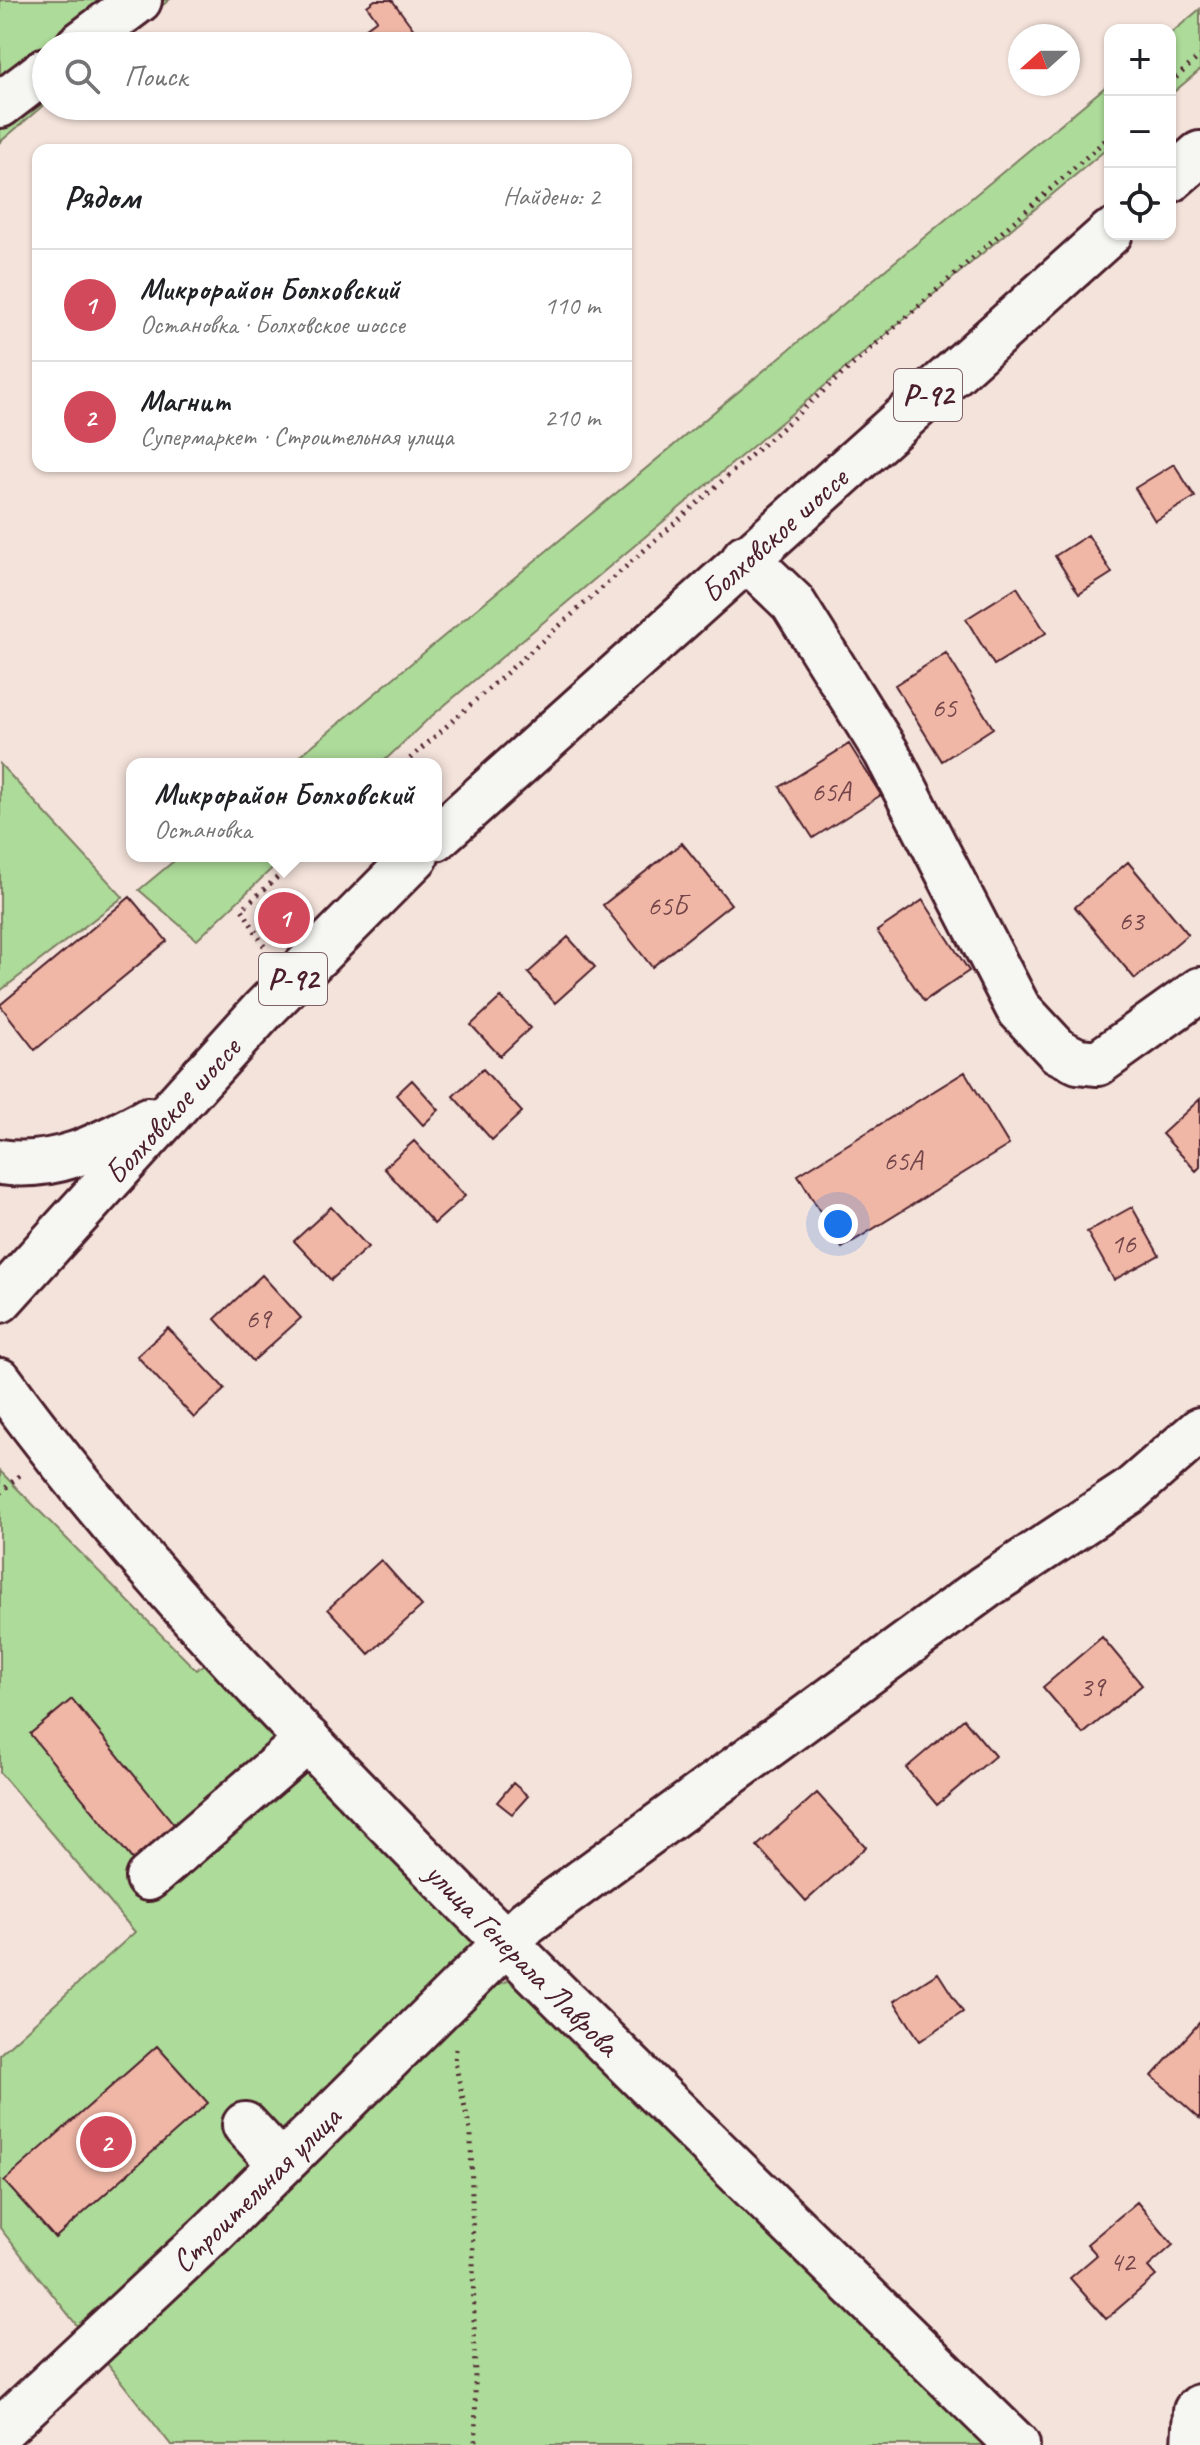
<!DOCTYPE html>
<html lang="ru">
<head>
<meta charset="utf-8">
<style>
	body { margin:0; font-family:Caveat,sans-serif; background:#f6f6f6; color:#202124 }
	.controls { position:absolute; right:24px; top:24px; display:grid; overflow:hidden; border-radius:16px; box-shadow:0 2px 6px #0004 }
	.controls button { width:72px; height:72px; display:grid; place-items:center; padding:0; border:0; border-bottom:2px solid #e0e0e0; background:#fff; color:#202124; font:40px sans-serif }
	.compass { position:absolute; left:1008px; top:24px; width:72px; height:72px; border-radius:50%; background:#fff; box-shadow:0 2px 6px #0004; rotate:249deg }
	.you { position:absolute; left:838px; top:1224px; width:28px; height:28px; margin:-20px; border:6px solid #fff; border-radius:50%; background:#1a73e8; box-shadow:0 0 0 12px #1a73e833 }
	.badge { display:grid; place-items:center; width:52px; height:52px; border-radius:50%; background:#d1495b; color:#fff; font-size:26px; font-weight:700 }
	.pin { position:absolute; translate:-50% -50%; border:4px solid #fff; box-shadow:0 2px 8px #0006 }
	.popup { position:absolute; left:126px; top:758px; width:316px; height:104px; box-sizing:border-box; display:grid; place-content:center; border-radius:16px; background:#fff; filter:drop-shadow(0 2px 6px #0005); font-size:26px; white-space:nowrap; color:#757577 }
	.popup b { font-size:30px; color:#202124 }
	.popup::after { content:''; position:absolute; left:50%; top:100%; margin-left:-16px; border:16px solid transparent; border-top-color:#fff }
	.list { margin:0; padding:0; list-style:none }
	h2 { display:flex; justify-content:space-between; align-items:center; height:104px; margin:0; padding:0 32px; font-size:34px }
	h2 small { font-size:26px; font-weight:400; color:#757577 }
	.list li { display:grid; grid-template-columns:52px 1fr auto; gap:24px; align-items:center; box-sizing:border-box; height:112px; padding:0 32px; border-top:2px solid #e0e0e0 }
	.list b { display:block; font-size:30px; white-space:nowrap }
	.list p { margin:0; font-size:26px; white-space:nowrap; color:#757577 }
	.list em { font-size:26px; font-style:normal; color:#757577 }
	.icon { flex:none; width:44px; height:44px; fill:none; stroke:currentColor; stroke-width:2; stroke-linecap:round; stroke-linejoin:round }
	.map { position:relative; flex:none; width:1200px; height:2445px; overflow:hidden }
	.search { position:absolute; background:#fff; box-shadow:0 2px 6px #0004; left:32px; top:32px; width:600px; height:88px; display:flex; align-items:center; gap:20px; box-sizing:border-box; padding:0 28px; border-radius:44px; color:#757577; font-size:30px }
	.panel { position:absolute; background:#fff; box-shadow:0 2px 6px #0004; left:32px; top:144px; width:600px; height:328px; border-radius:16px }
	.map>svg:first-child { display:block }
</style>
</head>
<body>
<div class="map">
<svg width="1200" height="2445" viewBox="0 0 1200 2445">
	<rect width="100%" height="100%" fill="#f4e3db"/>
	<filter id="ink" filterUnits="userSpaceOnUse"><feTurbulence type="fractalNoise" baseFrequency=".0125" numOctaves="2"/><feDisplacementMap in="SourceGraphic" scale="16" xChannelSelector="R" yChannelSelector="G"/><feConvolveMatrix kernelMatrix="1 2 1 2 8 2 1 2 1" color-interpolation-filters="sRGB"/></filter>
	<g filter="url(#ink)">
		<path fill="#addb99" stroke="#7c7d62" stroke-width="2" d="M0 0H169L114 46H46V103L0 142Z
			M1200 9V70L1170 95V34Z
			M1110 83V146L427 720 381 764H290Z
			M0 764 123 897 0 991Z
			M180 856H285L197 940 139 890Z
			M0 1471 196 1670 204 1664 476 1933 467 1964 79 2328 0 2228V2054L135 1932 0 1773Z
			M518 1977 983 2441 980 2445H171L102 2357 489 1988Z"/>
		<path fill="#f0b7a6" stroke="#4a1f2b" stroke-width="2" d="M375 0H392L420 38 409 46H342L377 20 367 6Z
			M1174 464 1195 497 1155 521 1135 488Z
			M1088 535 1112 573 1079 594 1055 556Z
			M1017 587 1046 633 994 665 966 619Z
			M946 653 993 728 942 761 895 685Z
			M849 744 881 795 813 838 780 787Z
			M682 843 731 904 652 967 603 905Z
			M1128 862 1188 934 1135 979 1075 907Z
			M130 897 167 941 35 1050 0 1005Z
			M923 900 969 971 924 1001 877 931Z
			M568 937 595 967 555 1003 528 973Z
			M501 997 530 1028 500 1056 471 1025Z
			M483 1069 522 1112 492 1140 453 1096Z
			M965 1072 1009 1145 842 1248 798 1175Z
			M412 1080 439 1110 423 1125 396 1095Z
			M1200 1099V1167L1196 1171 1162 1134Z
			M414 1141 465 1196 434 1224 384 1168Z
			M331 1207 368 1247 331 1280 294 1241Z
			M1132 1207 1159 1255 1114 1280 1087 1232Z
			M262 1275 301 1318 253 1361 215 1319Z
			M168 1328 225 1389 194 1418 137 1356Z
			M381 1560 422 1606 369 1654 328 1609Z
			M1102 1637 1142 1685 1083 1734 1043 1687Z
			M72 1699 178 1829 136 1864 30 1734Z
			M964 1719 995 1756 937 1805 906 1768Z
			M513 1783 528 1796 512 1814 497 1802Z
			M817 1793 866 1847 806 1901 757 1846Z
			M938 1973 963 2012 920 2041 894 2001Z
			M1200 2022V2119L1152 2076Z
			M157 2046 208 2103 55 2238 4 2181Z
			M1137 2202 1173 2245 1148 2267 1156 2276 1106 2319 1070 2278 1097 2255 1087 2244Z"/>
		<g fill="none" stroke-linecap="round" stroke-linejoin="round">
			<g stroke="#4a1f2b" stroke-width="50">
				<g id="minor">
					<path d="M78 46 139 0"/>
					<path d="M0 105 46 70"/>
					<path d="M745 557 793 603 886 752 1018 1008 1058 1051 1078 1061 1098 1063 1200 990"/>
					<path id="s1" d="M0 1381C130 1559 283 1717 437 1873 627 2066 823 2255 1017 2445"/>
					<path d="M148 1878 308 1740"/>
					<path d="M245 2125 281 2164"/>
					<path id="s2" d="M0 2431 214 2231 527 1922 985 1587 1130 1491 1200 1430"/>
					<path d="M1194 2445 1196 2411 1200 2407"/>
				</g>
			</g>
			<g stroke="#4a1f2b" stroke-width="50">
				<g id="major">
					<path d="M1170 180 1200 154"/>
					<path id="s3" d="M436 838 1110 233"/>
					<path d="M0 1162C56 1170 99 1146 148 1120"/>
					<path id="s4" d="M0 1300 263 1010 416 856"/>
				</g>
			</g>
			<path stroke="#4a1f2b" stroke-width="5" stroke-dasharray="2 6" stroke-linecap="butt" d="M1170 83 1200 56
				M404 764 1110 136
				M264 946 242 909 301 856
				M0 1493 20 1475
				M456 2049 455 2062 471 2135 476 2445"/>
			<use href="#minor" stroke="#f6f6f2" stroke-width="44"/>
			<use href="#major" stroke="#f6f6f2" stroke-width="44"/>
		</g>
	</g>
	<g text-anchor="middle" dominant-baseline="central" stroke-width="6" stroke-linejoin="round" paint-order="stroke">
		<g font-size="28" fill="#74454a">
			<text x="944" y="707">65</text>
			<text x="831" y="791">65А</text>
			<text x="667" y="905">65Б</text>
			<text x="1131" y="920">63</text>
			<text x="903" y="1160">65А</text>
			<text x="1123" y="1243">16</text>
			<text x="258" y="1318">69</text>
			<text x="1092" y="1686">39</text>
			<text x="1122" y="2261">42</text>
		</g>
		<g fill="#f6f6f2" stroke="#7e6067" stroke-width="2">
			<rect x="894" y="369" width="68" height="52" rx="6"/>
			<rect x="259" y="953" width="68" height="52" rx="6"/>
		</g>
		<g font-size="30" font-weight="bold" fill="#4a1f2b">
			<text x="928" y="395">Р-92</text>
			<text x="293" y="979">Р-92</text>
		</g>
		<g font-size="32" fill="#4a1f2b" stroke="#f6f6f2">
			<text stroke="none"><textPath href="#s3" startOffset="454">Болховское шоссе</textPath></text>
			<text stroke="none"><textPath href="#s4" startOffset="256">Болховское шоссе</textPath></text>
			<text stroke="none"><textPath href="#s1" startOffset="780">улица Генерала Лаврова</textPath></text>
			<text stroke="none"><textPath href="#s2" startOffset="352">Строительная улица</textPath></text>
		</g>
	</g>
</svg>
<div class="controls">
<button>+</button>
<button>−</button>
<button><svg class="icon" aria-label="locate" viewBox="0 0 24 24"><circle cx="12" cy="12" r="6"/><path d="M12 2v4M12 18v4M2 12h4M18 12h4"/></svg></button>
</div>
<svg class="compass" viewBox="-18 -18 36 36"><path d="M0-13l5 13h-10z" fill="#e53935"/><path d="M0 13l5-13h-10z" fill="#757577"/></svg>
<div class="you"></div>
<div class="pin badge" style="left:284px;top:918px">1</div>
<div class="popup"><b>Микрорайон Болховский</b>Остановка</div>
<div class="pin badge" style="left:106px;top:2142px">2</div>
<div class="search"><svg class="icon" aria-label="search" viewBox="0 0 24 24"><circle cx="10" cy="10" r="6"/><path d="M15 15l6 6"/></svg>Поиск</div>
<section class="panel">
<h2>Рядом<small>Найдено: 2</small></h2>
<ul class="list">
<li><span class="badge">1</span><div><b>Микрорайон Болховский</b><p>Остановка · Болховское шоссе</p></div><em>110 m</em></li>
<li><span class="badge">2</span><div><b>Магнит</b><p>Супермаркет · Строительная улица</p></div><em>210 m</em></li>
</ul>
</section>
</div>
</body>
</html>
